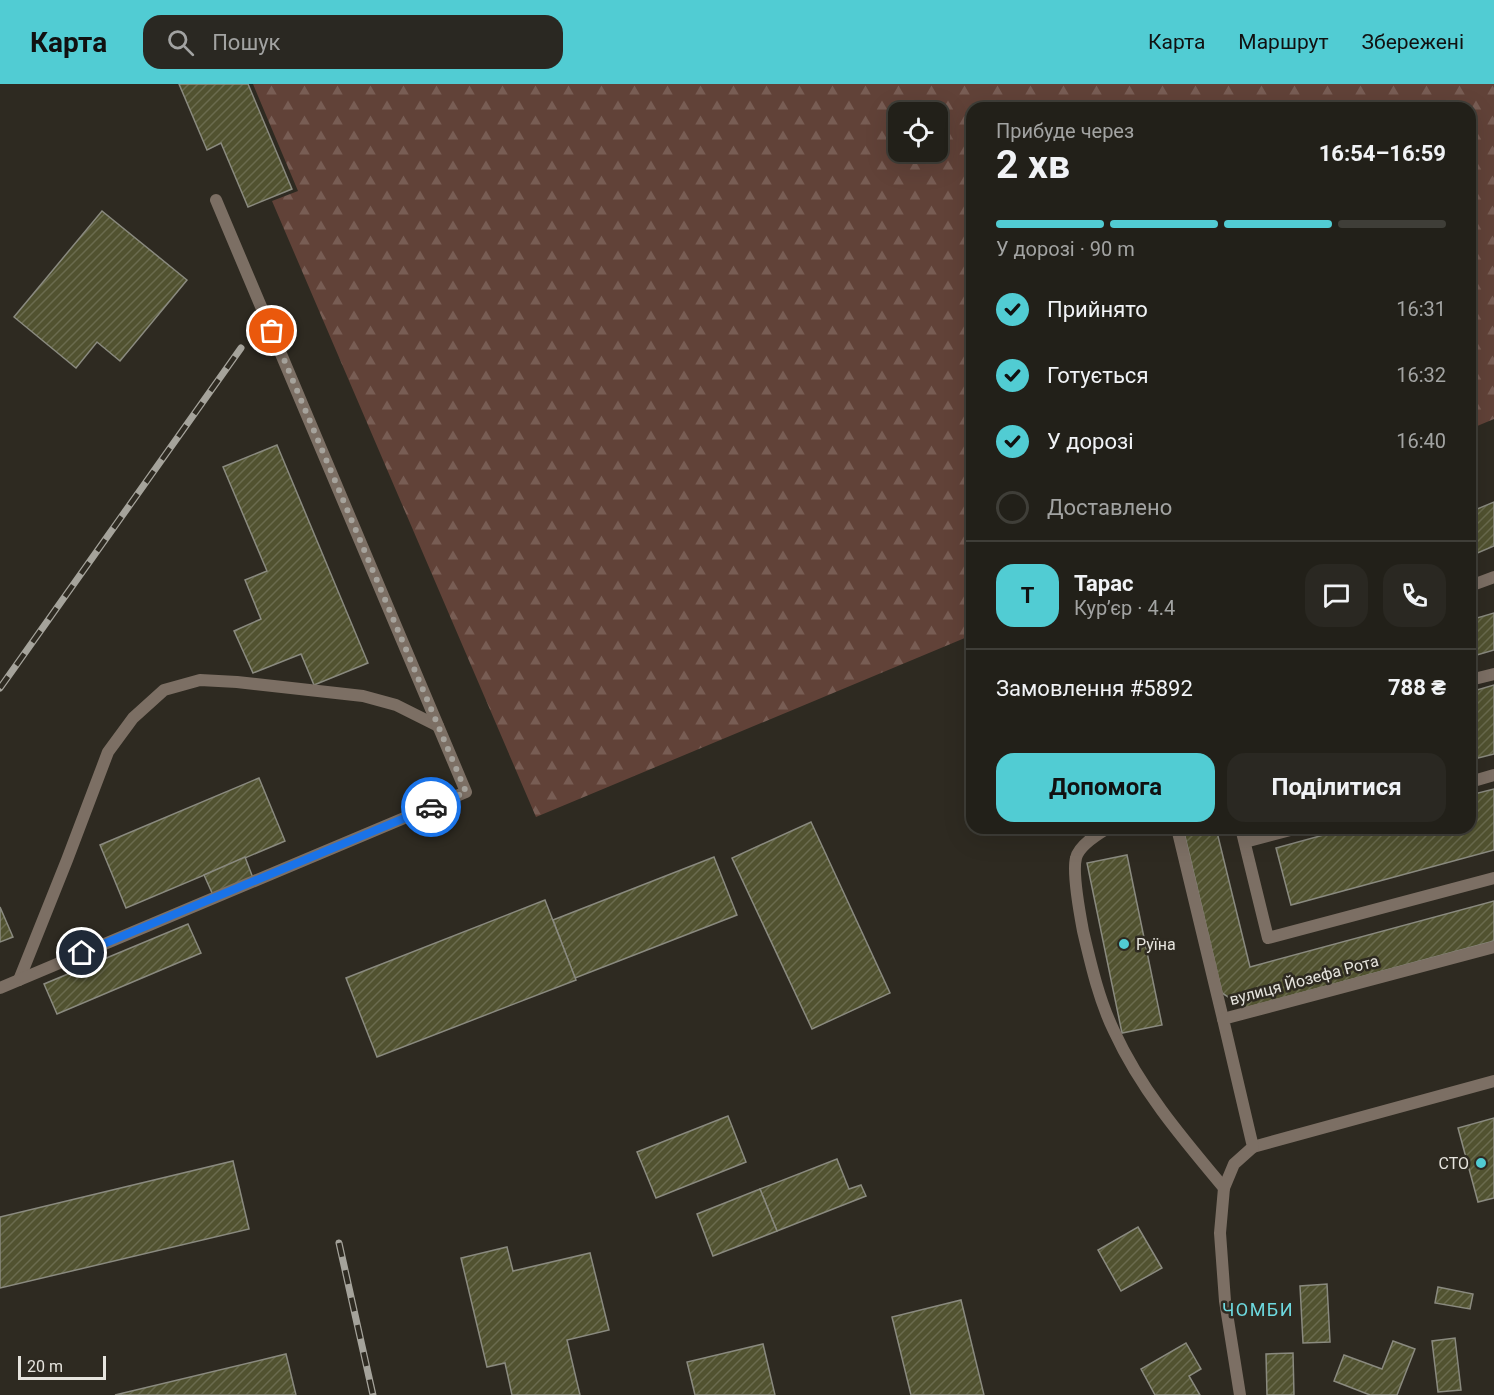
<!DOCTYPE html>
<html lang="uk">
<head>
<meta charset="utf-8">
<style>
  :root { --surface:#222019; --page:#2a2822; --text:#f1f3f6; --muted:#a2a3a2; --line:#3f3e38; --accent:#51ccd3 }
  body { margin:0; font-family:Roboto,sans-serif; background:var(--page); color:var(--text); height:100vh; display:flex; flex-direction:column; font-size:22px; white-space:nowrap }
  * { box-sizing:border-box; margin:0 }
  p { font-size:20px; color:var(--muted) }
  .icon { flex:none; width:33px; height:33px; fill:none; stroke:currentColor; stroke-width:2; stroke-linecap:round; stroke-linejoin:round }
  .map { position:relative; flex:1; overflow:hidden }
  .sheet { position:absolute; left:966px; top:18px; width:510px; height:732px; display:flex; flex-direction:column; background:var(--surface); border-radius:18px; box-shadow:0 6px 24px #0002,0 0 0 2px var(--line) }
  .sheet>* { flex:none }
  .tools { position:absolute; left:888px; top:18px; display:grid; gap:12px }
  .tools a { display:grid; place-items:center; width:60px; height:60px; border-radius:12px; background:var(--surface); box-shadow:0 6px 24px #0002,0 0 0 2px var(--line); font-size:30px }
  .scale { position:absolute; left:18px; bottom:15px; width:88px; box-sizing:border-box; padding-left:6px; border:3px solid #e6e4de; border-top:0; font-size:16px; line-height:21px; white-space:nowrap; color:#e6e4de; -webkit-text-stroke:4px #2e2a21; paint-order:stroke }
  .pin { position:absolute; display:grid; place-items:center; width:51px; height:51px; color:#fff; margin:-26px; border:3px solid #fff; border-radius:50%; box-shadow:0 2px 6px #0007 }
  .courier { position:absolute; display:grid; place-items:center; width:60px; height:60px; margin:-30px; border:4px solid #1a73e8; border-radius:50%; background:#fff; color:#222; box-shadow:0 2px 8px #0007 }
  .overview em { font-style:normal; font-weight:700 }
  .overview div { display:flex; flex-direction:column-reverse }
  .overview { display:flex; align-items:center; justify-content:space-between; height:102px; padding:0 30px }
  h1 { font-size:39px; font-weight:700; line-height:45px }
  .bar { display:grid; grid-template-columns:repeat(4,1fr); gap:9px 6px; align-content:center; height:72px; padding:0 30px }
  .bar i { height:8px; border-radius:4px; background:var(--line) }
  .bar .active { background:var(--accent) }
  .bar p { grid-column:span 4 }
  .line { display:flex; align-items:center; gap:15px; padding:0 30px; border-top:2px solid var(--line) }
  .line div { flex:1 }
  .round { display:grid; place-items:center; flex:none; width:63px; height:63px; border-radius:18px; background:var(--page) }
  ol { padding:0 30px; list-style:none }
  li { display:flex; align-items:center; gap:18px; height:66px }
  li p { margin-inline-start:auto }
  li .icon { padding:6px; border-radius:50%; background:var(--accent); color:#111; stroke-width:4 }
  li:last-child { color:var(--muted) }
  li i { width:33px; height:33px; border:3px solid var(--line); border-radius:50% }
  .primary-button { display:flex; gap:12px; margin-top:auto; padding:12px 30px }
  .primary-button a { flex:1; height:69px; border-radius:18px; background:var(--accent); color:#111; font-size:24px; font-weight:700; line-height:69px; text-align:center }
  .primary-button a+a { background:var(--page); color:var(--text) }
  header { display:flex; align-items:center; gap:36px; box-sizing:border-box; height:84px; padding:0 30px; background:var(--accent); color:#111 }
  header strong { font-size:28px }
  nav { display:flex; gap:33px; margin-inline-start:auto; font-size:21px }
  .search { width:420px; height:54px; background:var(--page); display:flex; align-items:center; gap:15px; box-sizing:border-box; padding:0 21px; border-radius:18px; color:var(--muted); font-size:22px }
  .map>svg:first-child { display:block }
  .forest { fill:url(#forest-firs); fill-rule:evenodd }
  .building { fill:url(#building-hatch); stroke:#8a8a7f; stroke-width:1.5 }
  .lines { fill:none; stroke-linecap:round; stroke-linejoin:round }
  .service { stroke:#7c6f64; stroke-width:12 }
  .minor { stroke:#7c6f64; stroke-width:12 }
  .rail-casing { stroke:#a5a39b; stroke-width:7 }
  .rail { stroke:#2e2a21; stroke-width:4.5; stroke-dasharray:14; stroke-linecap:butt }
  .done { stroke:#a6a39c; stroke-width:6; stroke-dasharray:0 10.8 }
  .route { stroke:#1a73e8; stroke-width:8 }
  .poi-dot { fill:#51ccd3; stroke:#2e2a21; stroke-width:2 }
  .labels { text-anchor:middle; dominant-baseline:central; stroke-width:5; stroke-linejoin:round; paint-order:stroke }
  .poi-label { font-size:16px; fill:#e6e4de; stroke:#2e2a21; text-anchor:start }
  .street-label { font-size:16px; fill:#e6e4de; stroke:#2e2a21 }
  .neighbourhood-label { font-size:18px; letter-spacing:1.5px; fill:#6dd9df; stroke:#2e2a21 }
</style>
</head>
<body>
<header>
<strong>Карта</strong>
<div class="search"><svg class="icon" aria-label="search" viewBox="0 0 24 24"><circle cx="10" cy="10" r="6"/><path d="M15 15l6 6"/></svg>Пошук</div>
<nav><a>Карта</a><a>Маршрут</a><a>Збережені</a></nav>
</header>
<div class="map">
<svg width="1494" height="1311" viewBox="0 0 1494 1311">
  <defs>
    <pattern id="forest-firs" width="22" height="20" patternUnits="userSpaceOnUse" patternTransform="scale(1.5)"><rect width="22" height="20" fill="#614238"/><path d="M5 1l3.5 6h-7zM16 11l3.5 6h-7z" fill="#785d54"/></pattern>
    <pattern id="building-hatch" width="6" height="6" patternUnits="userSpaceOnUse" patternTransform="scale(1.5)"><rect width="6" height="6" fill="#515230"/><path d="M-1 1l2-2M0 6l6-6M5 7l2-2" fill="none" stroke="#6a6b4e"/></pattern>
  </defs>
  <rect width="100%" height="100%" fill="#2e2a21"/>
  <path class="forest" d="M253 0H1494V335L1470 345V24H972V551L536 733 272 117 298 107ZM898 28H938V68H898Z"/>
  <g class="building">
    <path d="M179 0H248L292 105 248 123 221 59 207 66Z"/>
    <path d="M102 127 187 196 120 277 97 258 76 284 14 233Z"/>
    <path d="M277 361 368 579 314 601 301 570 253 589 234 547 261 535 245 496 267 487 223 383Z"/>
    <path d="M1494 418V462L1470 472V428Z"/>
    <path d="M1494 529V566L1470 573V536Z"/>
    <path d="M1494 601V670L1470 676V608Z"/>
    <path d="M259 694 285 757 126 824 100 761Z"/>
    <path d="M1494 705V766L1291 821 1276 764 1349 744H1470V711Z"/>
    <path d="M811 738 890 909 812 945 732 774Z"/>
    <path d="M1183 744H1216L1250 883 1494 817V857L1245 924 1222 909Z"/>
    <path d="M1127 771 1162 941 1122 949 1087 779Z"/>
    <path d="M245 773 253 794 213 811 204 791Z"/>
    <path d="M714 773 737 831 575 894 553 836Z"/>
    <path d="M545 816 576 896 377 973 346 894Z"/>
    <path d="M0 823 13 853 0 858Z"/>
    <path d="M188 840 201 869 57 930 44 900Z"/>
    <path d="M728 1032 746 1078 656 1114 637 1068Z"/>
    <path d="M1494 1034V1114L1478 1118 1458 1044Z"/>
    <path d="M837 1075 849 1105 861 1101 866 1112 777 1147 760 1105Z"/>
    <path d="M233 1077 249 1145 0 1204V1133Z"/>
    <path d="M760 1105 777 1147 713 1172 697 1130Z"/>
    <path d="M1138 1143 1162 1184 1121 1207 1098 1166Z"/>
    <path d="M507 1163 513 1187 590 1169 609 1246 567 1256 580 1311H512L505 1279 487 1283 461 1174Z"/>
    <path d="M1327 1200 1330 1258 1303 1259 1300 1202Z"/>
    <path d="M1438 1203 1473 1210 1470 1225 1435 1219Z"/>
    <path d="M961 1216 984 1311H911L892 1233Z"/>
    <path d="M1455 1254 1461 1306 1438 1308 1432 1257Z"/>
    <path d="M1393 1257 1415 1265 1397 1311H1370L1334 1297 1344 1271 1382 1285Z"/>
    <path d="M1186 1259 1201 1285 1189 1292 1200 1311H1155L1141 1285Z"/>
    <path d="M763 1260 775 1311H695L687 1278Z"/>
    <path d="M1293 1269 1294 1311H1267L1266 1270Z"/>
    <path d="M286 1270 296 1311H115Z"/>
  </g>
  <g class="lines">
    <g class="service">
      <path d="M1470 502 1494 493"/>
      <path d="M1470 596 1494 590"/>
      <path d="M1470 698 1494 691"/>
      <path d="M1108 744C1098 750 1079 761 1076 774 1072 789 1080 831 1083 847 1091 881 1099 916 1114 947 1141 1006 1183 1055 1224 1104"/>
      <path d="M1177 744 1223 935"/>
      <path d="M1241 744 1268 854 1494 794"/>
      <path d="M1245 758 1298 744"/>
      <path d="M19 896 67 776 108 668 133 634 164 606 200 596 237 598 363 612 396 621 438 642"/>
      <path d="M0 904 466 708 216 116"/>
      <path d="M1253 1063 1494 997"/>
    </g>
    <path class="minor" d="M1240 1311 1225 1217 1220 1149 1224 1104 1234 1080 1253 1063 1223 935 1494 863"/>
    <defs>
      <g id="rail">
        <path d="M0 604 241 264"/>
        <path d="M339 1159 373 1311"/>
      </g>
    </defs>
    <use href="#rail" class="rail-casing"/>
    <use href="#rail" class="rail"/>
  </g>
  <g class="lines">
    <path class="done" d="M272 247 466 708 431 723"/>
    <path class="route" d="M82 869 431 723"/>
  </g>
  <g class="poi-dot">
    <circle cx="1124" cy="860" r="6"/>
    <circle cx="1481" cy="1079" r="6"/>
  </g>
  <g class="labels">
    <g class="poi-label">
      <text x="1136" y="860">Руїна</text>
      <text x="1469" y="1079" text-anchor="end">СТО</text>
    </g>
    <g class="street-label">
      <text transform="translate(1304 896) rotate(-15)">вулиця Йозефа Рота</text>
    </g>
    <g class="neighbourhood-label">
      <text x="1258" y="1225">ЧОМБИ</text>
    </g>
  </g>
</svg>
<div class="tools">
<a><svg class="icon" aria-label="locate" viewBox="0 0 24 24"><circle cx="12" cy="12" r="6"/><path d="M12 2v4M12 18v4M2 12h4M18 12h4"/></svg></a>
</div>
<div class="scale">20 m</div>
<div class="pin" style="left:272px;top:247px;background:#ea580c"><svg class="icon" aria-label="bag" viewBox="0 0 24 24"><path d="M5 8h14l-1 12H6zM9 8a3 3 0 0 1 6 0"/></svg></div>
<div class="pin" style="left:82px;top:869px;background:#1f2937"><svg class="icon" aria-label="home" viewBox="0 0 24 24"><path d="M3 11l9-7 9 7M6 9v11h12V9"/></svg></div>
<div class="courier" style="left:431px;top:723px"><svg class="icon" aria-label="car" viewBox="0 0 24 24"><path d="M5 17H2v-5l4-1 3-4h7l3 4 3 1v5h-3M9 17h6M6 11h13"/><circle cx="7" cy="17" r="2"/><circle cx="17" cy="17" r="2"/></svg></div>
<section class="sheet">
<div class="overview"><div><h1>2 хв</h1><p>Прибуде через</p></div><em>16:54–16:59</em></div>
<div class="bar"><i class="active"></i><i class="active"></i><i class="active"></i><i></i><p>У дорозі · 90 m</p></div>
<ol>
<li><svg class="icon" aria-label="check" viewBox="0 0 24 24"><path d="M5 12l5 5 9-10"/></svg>Прийнято<p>16:31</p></li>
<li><svg class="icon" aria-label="check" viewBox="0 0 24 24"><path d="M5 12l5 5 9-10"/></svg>Готується<p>16:32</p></li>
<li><svg class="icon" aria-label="check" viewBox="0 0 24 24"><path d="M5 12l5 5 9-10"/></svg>У дорозі<p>16:40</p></li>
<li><i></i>Доставлено</li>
</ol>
<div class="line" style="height:108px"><b class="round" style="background:var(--accent);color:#111">Т</b><div><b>Тарас</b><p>Кур’єр · 4.4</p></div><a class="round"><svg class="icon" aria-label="chat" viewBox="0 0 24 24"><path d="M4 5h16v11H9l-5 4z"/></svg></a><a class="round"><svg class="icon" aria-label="phone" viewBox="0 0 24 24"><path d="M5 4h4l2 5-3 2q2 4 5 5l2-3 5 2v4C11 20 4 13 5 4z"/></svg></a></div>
<div class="line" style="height:78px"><div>Замовлення #5892</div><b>788 ₴</b></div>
<div class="primary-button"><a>Допомога</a><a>Поділитися</a></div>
</section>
</div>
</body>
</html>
